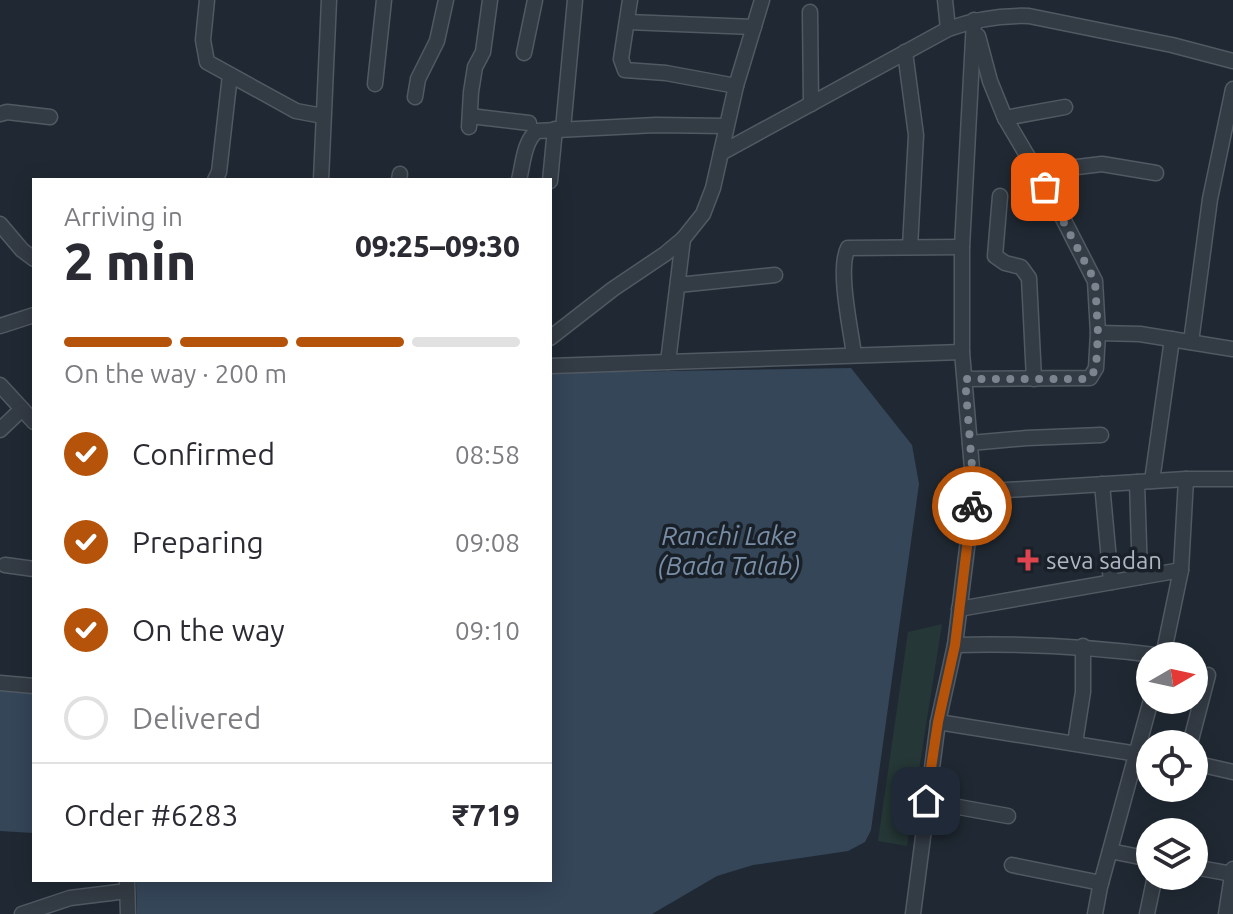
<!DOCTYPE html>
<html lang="en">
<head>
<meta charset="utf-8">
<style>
  :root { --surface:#fff; --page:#f2f2f3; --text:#2b2b33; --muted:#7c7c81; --line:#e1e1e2; --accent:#b45309 }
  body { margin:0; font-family:Ubuntu,sans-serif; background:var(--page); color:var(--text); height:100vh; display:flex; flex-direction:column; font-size:30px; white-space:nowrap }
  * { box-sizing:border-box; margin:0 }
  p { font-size:26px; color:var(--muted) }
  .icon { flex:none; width:44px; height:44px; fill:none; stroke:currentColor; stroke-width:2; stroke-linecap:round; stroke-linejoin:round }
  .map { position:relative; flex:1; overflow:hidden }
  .sheet { position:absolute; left:32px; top:178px; width:520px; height:704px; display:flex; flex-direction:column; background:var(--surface); border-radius:0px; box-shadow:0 4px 20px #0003 }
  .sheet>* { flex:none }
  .needle { width:52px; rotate:81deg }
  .buttons { position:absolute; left:1136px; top:642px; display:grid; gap:16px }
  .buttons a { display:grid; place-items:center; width:72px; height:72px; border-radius:50%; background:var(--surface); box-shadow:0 4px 20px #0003; font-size:40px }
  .pin { position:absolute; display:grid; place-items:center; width:68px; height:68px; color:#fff; margin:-34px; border-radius:16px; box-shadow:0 4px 12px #0006 }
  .courier { position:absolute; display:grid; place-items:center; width:80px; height:80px; margin:-40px; border:6px solid #b45309; border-radius:50%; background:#fff; color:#222; box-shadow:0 2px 10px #0007 }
  .overview em { font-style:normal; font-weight:800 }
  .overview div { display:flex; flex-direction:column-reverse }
  .overview { display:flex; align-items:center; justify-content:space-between; height:136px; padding:0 32px }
  h1 { font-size:52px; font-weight:800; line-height:60px }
  .bar { display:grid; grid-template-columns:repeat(4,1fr); gap:12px 8px; align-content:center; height:96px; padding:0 32px }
  .bar i { height:10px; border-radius:6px; background:var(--line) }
  .bar .current { background:var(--accent) }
  .bar p { grid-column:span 4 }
  .line { display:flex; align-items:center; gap:20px; padding:0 32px; border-top:2px solid var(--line) }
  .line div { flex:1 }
  ol { padding:0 32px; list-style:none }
  li { display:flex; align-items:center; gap:24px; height:88px }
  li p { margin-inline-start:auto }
  li .icon { padding:8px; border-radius:50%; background:var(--accent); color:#fff; stroke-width:4 }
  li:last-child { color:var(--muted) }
  li i { width:44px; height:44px; border:4px solid var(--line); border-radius:50% }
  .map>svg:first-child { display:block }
  .green { fill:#253736 }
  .water { fill:#354659 }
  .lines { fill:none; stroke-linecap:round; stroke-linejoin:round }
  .minor-casing { stroke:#515962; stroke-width:17 }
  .minor { stroke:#333b44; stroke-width:14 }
  .done { stroke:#7c858f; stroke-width:8; stroke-dasharray:0 14.4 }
  .route { stroke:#b45309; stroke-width:10 }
  .health-dot { fill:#e0444e; stroke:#192028; stroke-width:3 }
  .labels { text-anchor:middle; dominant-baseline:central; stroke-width:7; stroke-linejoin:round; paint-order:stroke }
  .poi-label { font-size:24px; fill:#adb6c1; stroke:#192028; text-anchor:start }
  .water-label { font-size:26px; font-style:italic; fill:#788ea7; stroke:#192028 }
</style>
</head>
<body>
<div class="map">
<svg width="1233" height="914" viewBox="0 0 1233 914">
  <rect width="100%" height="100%" fill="#202933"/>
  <path class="green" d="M942 624 907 846 878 841 908 632Z"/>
  <g class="water">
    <path d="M851 368 912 445 919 484 871 830 865 842 848 851 753 865 717 876 652 914H137L136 880H550V373Z"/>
    <path d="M16 688 34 694V833L0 831V690Z"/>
  </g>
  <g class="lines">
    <defs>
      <g id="minor">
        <path d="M207 0 203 40 207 62 296 111 323 116"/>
        <path d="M630 0 621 59 625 70 666 73 736 86"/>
        <path d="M945 0 948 29"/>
        <path d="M810 12 811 104"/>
        <path d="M627 22 754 27"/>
        <path d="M905 52 916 135 910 247"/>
        <path d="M524 53 535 0"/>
        <path d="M375 84 384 0"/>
        <path d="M415 97 418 79 437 41 446 0"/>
        <path d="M0 114 7 112 50 117"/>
        <path d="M470 116 529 123"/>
        <path d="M1005 118 1065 107"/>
        <path d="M469 127 471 92 475 67 483 52 490 0"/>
        <path d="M563 129 575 0"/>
        <path d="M721 153 948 29C975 19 1000 15 1029 16L1172 45 1233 61"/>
        <path d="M1036 172 1102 164 1156 173"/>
        <path d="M215 180 219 172 230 75"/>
        <path d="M321 180 329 0"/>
        <path d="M399 180 400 174"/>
        <path d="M519 180C523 164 524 141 537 131L656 125 726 126"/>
        <path d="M550 181 555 129"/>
        <path d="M1000 196 995 256 1005 263 1021 267 1029 278 1034 379"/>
        <path d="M0 224 22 250 34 259"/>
        <path d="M678 285 775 275"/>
        <path d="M0 326 34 315"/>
        <path d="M1098 333 1140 334 1233 349"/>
        <path d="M550 338 613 289 665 254 683 239 703 214 713 188 736 86 762 0"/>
        <path d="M1191 342 1210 199 1233 89"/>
        <path d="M854 355C851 330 837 269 848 248L962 247"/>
        <path d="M668 362 683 239"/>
        <path d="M550 366 962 352"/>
        <path d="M965 379 1090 378 1096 368 1098 333 1095 281 1054 201 1005 118 990 81 978 36"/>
        <path d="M0 385 34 422"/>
        <path d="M0 430 22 409"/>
        <path d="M970 443 1027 438 1101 435"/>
        <path d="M1152 481 1172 339"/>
        <path d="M1137 482 1140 577"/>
        <path d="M1102 484 1111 582"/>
        <path d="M974 492 1186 479H1233"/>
        <path d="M5 565 34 569"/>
        <path d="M959 609 1181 570"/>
        <path d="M955 645C1026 643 1093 647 1163 656"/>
        <path d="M1163 656 1181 570 1186 479"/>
        <path d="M0 683 34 686"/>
        <path d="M938 722 1150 756"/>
        <path d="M1075 743 1083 692V646"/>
        <path d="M1190 744 1208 675"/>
        <path d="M1194 763 1233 772"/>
        <path d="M926 801 1008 816"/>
        <path d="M1110 851 1150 859"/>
        <path d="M1012 865 1101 883"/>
        <path d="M1194 867 1232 874"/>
        <path d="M127 880 128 914"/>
        <path d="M22 914 70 898 127 891"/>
        <path d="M913 914 938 722 955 645 974 492 962 352V247L974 20"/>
        <path d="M1095 914 1100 887 1151 700"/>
        <path d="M1147 914 1155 876"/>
        <path d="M1226 914 1233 869"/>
      </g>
    </defs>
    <use href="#minor" class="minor-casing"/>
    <use href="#minor" class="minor"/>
  </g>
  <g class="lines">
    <path class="done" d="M972 506 974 492 965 379H1082L1090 378 1096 368 1098 333 1095 281 1045 187"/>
    <path class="route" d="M926 801 938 722 955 645 972 506"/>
  </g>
  <path class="health-dot" d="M1024 548h8v8h8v8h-8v8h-8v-8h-8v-8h8z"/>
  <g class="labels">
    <g class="poi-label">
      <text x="1046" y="560">seva sadan</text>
    </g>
    <g class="water-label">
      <text x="729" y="535">Ranchi Lake<tspan x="729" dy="30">(Bada Talab)</tspan></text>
    </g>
  </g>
</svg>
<div class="buttons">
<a><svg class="needle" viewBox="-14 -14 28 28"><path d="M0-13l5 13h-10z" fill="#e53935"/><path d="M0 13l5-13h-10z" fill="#7c7c81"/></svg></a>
<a><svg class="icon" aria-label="locate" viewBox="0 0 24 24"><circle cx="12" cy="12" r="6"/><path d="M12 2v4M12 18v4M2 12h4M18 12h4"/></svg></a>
<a><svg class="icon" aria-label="layers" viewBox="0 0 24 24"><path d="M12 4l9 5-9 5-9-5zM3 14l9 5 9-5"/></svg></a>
</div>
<div class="pin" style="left:1045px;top:187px;background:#ea580c"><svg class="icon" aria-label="bag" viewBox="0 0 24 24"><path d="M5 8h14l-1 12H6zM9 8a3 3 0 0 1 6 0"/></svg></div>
<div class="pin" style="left:926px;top:801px;background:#1f2937"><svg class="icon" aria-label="home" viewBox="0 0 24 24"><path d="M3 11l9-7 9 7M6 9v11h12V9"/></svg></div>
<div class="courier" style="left:972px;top:506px"><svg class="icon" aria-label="bike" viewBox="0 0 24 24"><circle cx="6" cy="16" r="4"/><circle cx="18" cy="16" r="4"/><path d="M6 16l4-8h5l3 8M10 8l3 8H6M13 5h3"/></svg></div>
<section class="sheet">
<div class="overview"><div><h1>2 min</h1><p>Arriving in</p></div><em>09:25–09:30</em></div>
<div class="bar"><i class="current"></i><i class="current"></i><i class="current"></i><i></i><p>On the way · 200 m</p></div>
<ol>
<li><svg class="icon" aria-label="check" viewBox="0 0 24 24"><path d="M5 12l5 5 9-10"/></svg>Confirmed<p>08:58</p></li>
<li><svg class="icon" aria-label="check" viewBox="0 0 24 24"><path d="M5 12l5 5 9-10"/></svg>Preparing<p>09:08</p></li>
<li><svg class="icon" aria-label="check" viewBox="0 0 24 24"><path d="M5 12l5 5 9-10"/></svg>On the way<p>09:10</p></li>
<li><i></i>Delivered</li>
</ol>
<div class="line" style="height:104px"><div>Order #6283</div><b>₹719</b></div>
</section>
</div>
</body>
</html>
